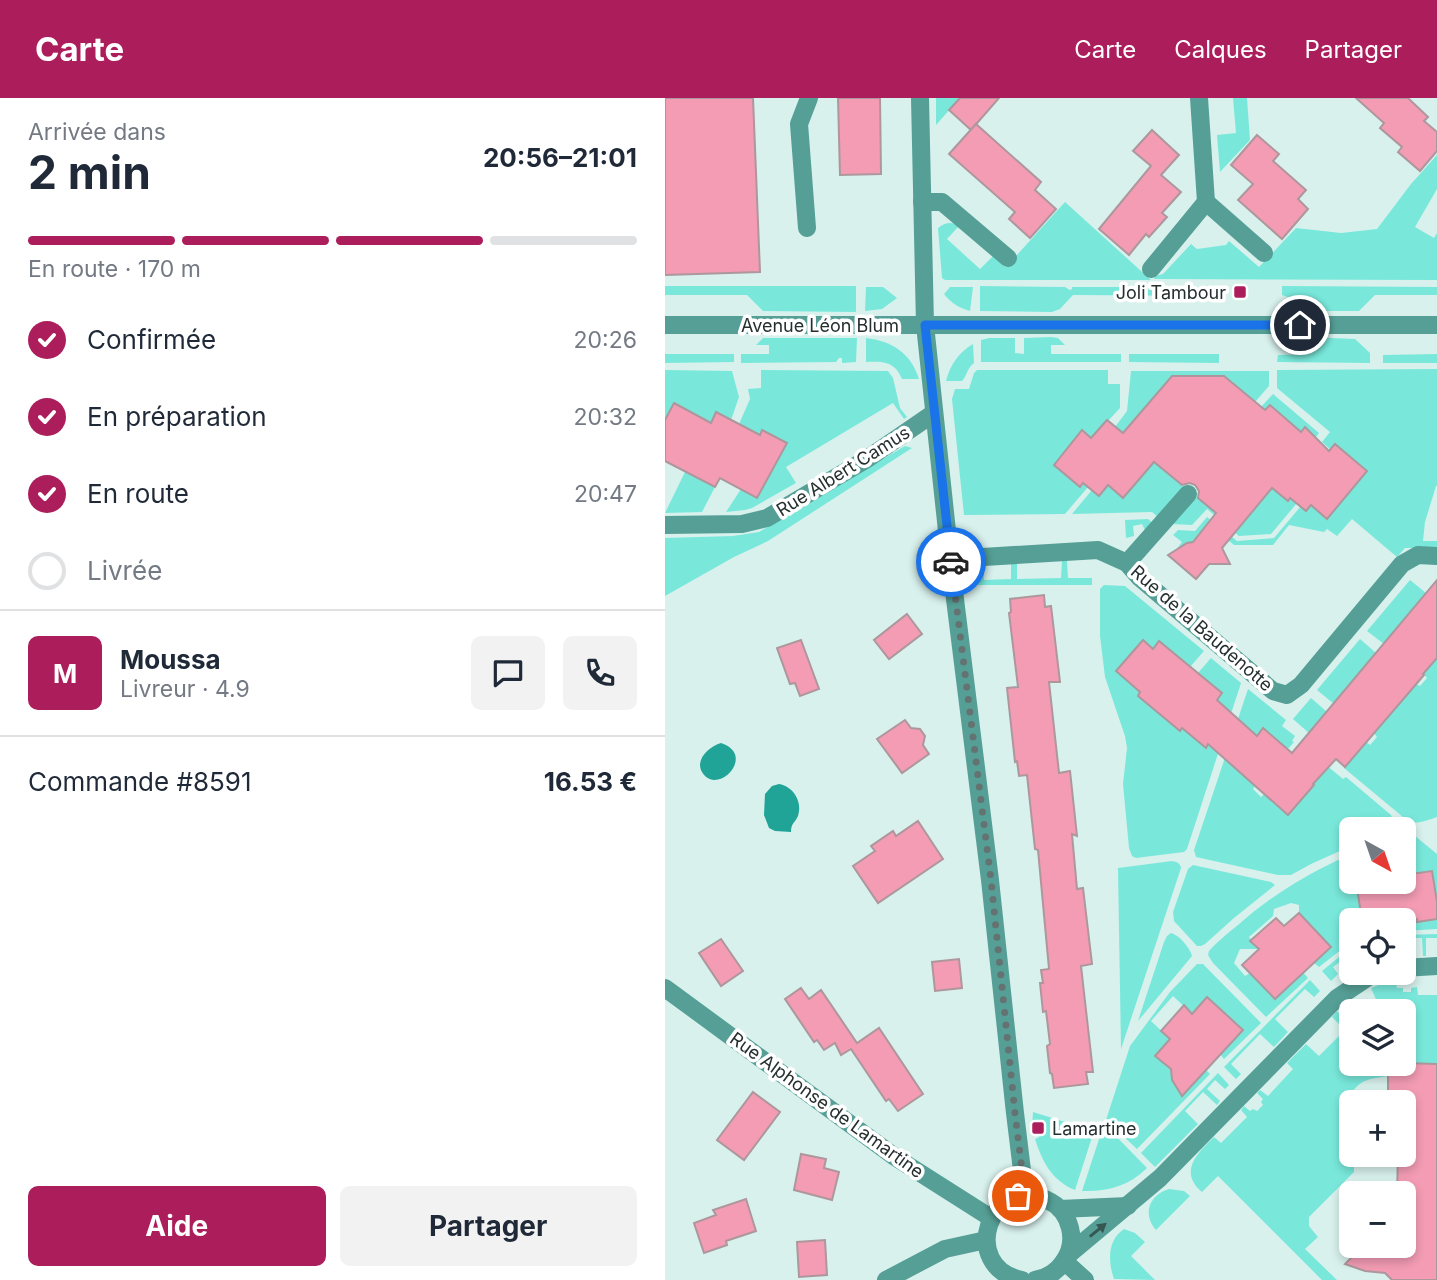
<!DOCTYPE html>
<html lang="fr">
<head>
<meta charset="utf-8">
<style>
  :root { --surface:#fff; --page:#f2f2f3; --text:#1f2937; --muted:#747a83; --line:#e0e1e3; --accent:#ac1e5b }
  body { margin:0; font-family:Inter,sans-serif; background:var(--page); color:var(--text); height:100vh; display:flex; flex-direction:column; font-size:26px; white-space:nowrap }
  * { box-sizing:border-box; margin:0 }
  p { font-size:23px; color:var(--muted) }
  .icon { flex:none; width:38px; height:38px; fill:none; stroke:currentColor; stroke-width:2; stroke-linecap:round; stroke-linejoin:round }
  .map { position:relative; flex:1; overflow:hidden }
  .sheet { display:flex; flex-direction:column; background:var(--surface); width:665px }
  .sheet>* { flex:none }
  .needle { width:46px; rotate:140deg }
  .buttons { position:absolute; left:674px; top:719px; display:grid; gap:14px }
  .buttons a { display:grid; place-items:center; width:77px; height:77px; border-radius:10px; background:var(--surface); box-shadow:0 4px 10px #0003; font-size:35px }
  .pin { position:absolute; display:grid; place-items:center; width:60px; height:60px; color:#fff; margin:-30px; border:4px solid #fff; border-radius:50%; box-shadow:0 2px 7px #0007 }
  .courier { position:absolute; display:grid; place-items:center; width:70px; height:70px; margin:-35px; border:5px solid #1a73e8; border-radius:50%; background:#fff; color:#222; box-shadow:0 2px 9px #0007 }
  .summary em { font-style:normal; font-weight:700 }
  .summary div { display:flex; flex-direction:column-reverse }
  .summary { display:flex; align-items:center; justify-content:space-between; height:119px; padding:0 28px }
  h1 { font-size:46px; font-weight:700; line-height:52px }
  .bar { display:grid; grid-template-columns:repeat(4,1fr); gap:10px 7px; align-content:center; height:84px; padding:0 28px }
  .bar i { height:9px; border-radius:5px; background:var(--line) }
  .bar .selected { background:var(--accent) }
  .bar p { grid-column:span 4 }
  .line { display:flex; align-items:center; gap:18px; padding:0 28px; border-top:2px solid var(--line) }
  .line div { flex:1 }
  .round { display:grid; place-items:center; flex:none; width:74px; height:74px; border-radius:10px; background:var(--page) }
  ol { padding:0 28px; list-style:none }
  li { display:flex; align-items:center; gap:21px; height:77px }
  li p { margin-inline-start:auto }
  li .icon { padding:7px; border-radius:50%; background:var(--accent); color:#fff; stroke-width:4 }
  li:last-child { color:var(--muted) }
  li i { width:38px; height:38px; border:4px solid var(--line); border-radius:50% }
  .action { display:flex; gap:14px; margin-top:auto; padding:14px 28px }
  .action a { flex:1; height:80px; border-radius:10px; background:var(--accent); color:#fff; font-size:28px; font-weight:700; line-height:80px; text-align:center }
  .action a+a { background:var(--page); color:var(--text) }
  header { display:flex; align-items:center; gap:42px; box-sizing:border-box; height:98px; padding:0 35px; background:var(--accent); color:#fff }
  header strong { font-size:33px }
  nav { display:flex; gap:38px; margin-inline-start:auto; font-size:24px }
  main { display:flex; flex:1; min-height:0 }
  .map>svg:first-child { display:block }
  .green { fill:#79e8db }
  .water { fill:#21a498 }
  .building { fill:#f39cb4; stroke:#ad979c; stroke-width:2 }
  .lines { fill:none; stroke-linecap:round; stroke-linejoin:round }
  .minor { stroke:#559f96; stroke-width:18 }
  .oneway { fill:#365652 }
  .done { stroke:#647371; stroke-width:7; stroke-dasharray:0 12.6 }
  .route { stroke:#1a73e8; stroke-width:9 }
  .poi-dot { fill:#ac1e5b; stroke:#fff; stroke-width:2.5 }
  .labels { text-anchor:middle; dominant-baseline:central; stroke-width:7; stroke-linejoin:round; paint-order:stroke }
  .poi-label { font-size:18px; fill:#252f2e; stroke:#fff; text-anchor:end }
  .street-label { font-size:18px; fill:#252f2e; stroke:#fff }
</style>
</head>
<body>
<header>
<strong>Carte</strong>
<nav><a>Carte</a><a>Calques</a><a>Partager</a></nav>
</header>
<main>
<section class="sheet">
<div class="summary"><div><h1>2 min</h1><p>Arrivée dans</p></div><em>20:56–21:01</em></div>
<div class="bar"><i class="selected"></i><i class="selected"></i><i class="selected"></i><i></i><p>En route · 170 m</p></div>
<ol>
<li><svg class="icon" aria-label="check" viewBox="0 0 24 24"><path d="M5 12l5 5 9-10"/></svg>Confirmée<p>20:26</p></li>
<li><svg class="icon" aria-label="check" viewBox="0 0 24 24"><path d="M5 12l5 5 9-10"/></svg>En préparation<p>20:32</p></li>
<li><svg class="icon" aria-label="check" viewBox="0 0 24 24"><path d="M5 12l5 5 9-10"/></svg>En route<p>20:47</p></li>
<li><i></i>Livrée</li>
</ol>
<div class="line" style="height:126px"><b class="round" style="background:var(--accent);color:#fff">M</b><div><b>Moussa</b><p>Livreur · 4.9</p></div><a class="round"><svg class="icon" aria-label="chat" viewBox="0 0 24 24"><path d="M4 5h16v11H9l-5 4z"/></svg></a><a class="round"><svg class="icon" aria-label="phone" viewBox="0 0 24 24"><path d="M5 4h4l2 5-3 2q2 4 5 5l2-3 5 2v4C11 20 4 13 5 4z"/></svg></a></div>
<div class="line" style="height:91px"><div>Commande #8591</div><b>16.53 €</b></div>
<div class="action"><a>Aide</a><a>Partager</a></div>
</section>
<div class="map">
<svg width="772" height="1182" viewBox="0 0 772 1182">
  <rect width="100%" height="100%" fill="#d8f1ed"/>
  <g class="green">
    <path d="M271 0H295L271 27Z"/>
    <path d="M568 0H582L585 42 555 74 552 37 571 35Z"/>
    <path d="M772 57V91L750 129 769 140 772 135V182L489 181 490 178 498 176 526 146 532 151 561 147 564 143 594 169 631 130 676 135 712 131 746 86Z"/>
    <path d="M400 104 486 182H280L277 180 273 130C280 125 286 123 294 128L282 141 315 171 328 158 341 169Z"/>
    <path d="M0 188H191V214L98 213 82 197H0Z"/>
    <path d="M315 188 400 189 405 192 407 191V189H501L506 192H508L509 189H551V198L408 197 395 211 387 214 315 213Z"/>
    <path d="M617 188 772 189V197H710L694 213H660L617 197Z"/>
    <path d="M201 189H218L232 200 217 211 200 213Z"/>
    <path d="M285 189H308L305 213C294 210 286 205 279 196Z"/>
    <path d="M386 239 393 240 400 247H386V256H456V264H316V242L324 240H350V255L359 256V240Z"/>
    <path d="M643 239 690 241 705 255V265L612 264 613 257 644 256 643 247H631L638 240Z"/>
    <path d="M98 240H192L191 264 177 265V260H174L171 264 76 265V256H104V247H91Z"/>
    <path d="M201 240C227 243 246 255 254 281H237C230 263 217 263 201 264Z"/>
    <path d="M308 246 309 265C302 270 302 278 297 283H281C285 267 294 254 308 246Z"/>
    <path d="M0 256H69V264L0 265Z"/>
    <path d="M464 256H554V265L464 264Z"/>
    <path d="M772 256V265H718V257Z"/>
    <path d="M772 271V388H771L760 424 758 443H772V450H740L732 459 687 421 672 438 662 431 659 434 624 427 608 447H569L543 426 528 444 522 445 511 452 517 444 508 437 513 432 530 433 542 419 572 443 609 440 636 408 641 412 646 407 662 420 702 373 670 346 665 351 657 344 665 334 612 290V272Z"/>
    <path d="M0 272 67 273 74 299 66 322 52 314 46 325 9 305 0 322Z"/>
    <path d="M96 272 223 273 228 280 235 310 242 319 239 321 228 305 121 369 131 385 87 410 80 412 61 414 76 391 93 399 121 345 97 332 95 337 74 326 85 301 83 291 96 290Z"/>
    <path d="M312 272H443V286H455V310L443 323H441L426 340 417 333 389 367 414 388 418 385 423 389 400 416 299 417 287 301 290 291H304L309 275Z"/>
    <path d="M466 273H604V288L590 304 559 278H507L457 335 450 329 462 313Z"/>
    <path d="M608 296 654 335 651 339 640 330 636 334 605 307 600 312 596 309Z"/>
    <path d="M240 348 247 350 103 443 69 459 0 498V440L68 438 94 434Z"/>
    <path d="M489 364 520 390 494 420 487 414 407 416 427 392 434 398 443 387 459 400Z"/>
    <path d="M20 374 50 389 37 414 0 415Z"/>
    <path d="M607 390 622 403 625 400 632 405 606 436 574 438 542 411 527 427 507 426 530 398 571 432Z"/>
    <path d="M483 421 489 426 481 434 477 426 468 428 469 438 461 440 460 422Z"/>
    <path d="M397 463H402L403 480H427V487H307L305 469 310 466 318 464 319 482 346 481V464H352V481L396 480Z"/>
    <path d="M745 482 761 495 719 546 702 533Z"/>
    <path d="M439 487 460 488 539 553 525 569 494 543 488 551 477 542 464 560 452 572 476 592 473 598 514 633 519 628 542 649 548 634 551 604 557 595 533 575 546 560 576 585 522 751 519 754 471 760 467 758 464 750 458 686 462 650 460 638 440 579 435 538V491Z"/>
    <path d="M695 541 711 555 669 606 652 592Z"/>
    <path d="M772 560V719C763 722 754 726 744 724L679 670 700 643 705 647 712 639 708 634 750 585 755 588 762 580 758 575Z"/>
    <path d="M583 591 621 622 617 628 630 638 627 643 629 644 623 651 598 631 566 667 591 687 588 691 596 699 600 695 607 701 606 702 624 717 633 705 649 688 638 648 678 681 681 679 726 717C729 723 727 726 723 731L686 732V748L646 766 626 777H613L531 759 529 752Z"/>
    <path d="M646 600 662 614 644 635 628 621Z"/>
    <path d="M742 737 750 738 772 756V804L767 773 746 776 744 766H739V738Z"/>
    <path d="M686 756V784H697L691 785 697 822H686V846L677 851 654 869 649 865 666 849 634 815V807L626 805 609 811 608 818 584 839 594 851H575L569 865 580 878 585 875 609 901 634 879 633 877 637 873 643 880 601 919 548 865 543 857 544 853C553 843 563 835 573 827 608 796 644 775 686 756Z"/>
    <path d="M507 763C512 764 515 765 516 770L456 951 453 770Z"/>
    <path d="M528 767 606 784 610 787 569 820 540 846 536 848H532L509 823 508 814 523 771Z"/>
    <path d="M752 821 753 823 772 821V831L739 833V824Z"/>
    <path d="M506 835C514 837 525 850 527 858L473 923 499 844 502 838Z"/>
    <path d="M772 836V840H761V858H758L757 840H746V854H739V837Z"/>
    <path d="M686 853V856L668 869 673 876 666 883 657 873 674 859Z"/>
    <path d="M532 866H538L596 925 559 961 554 955 542 900 527 916 508 898 486 923 505 941 491 958 506 971 507 982 518 997 541 972 545 976 472 1051 441 1022 465 948 505 894Z"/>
    <path d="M730 881 732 890H738V894H746V890L752 889 753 897H772V966L743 965V952H739L738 914H700L713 906 706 890Z"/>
    <path d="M645 882 655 893 649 899 640 891 610 921 623 934 609 949 595 936 566 966 576 976 571 981 559 969Z"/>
    <path d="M672 913 679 920 682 919 684 920 686 918V966H723V978C706 981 698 980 687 994L686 1057H689V1074L644 1119V1128L653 1139 640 1151 672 1182H657L553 1078 537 1094C534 1091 531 1089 529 1085 518 1067 538 1050 549 1039L556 1045 582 1019 576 1012 579 1008 585 1013 588 1011 592 1013 598 1007 596 1004 598 1001 592 995 595 992 603 998 628 971 622 965 641 946 654 958 680 932 667 919Z"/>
    <path d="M553 975 564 987 560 991 550 982 542 991 555 1003 552 1007 538 994 520 1013 533 1026 490 1069 476 1055Z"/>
    <path d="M368 1014 429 1033 410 1092C387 1083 377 1063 370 1041L374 1039 373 1029H367Z"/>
    <path d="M439 1026 482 1070C464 1088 442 1094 417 1093Z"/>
    <path d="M504 1091 519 1093 525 1098 491 1132C477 1116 484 1097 504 1091Z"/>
    <path d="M459 1131 470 1135 480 1144 466 1158 490 1182 449 1181C443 1164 442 1142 459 1131Z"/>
  </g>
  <g class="water">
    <path d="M56 645C90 656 57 694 40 678 27 665 42 649 56 645Z"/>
    <path d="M114 686C128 688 138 704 133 718 130 725 126 725 126 734L110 733 104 730 99 717 100 696 107 688Z"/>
  </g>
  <g class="building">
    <path d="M0 0H88L95 174 0 177Z"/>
    <path d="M173 0H215L216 76 175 77Z"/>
    <path d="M295 0H334L306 32 284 12Z"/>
    <path d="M691 0H743L763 19 759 23 772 34V53L755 73 733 54 737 49 715 30 719 25Z"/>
    <path d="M311 26 376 84 370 92 391 111 365 140 344 121 350 114 284 56Z"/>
    <path d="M487 32 514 57 496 77 516 94 497 115 502 119 484 139 481 136 464 157 434 131 486 68 468 53Z"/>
    <path d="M592 37 614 56 608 63 641 92 633 101 643 111 617 141 573 102 588 86 566 67Z"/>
    <path d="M507 278H559L600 312 605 307 636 334 640 329 664 353 670 346 702 373 662 421 646 407 641 413 625 400 623 403 607 390 557 450 565 466H544L531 481 503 457 522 445 528 444 551 415 533 400 534 393 530 387 525 385 517 387 489 364 458 400 443 387 434 398 418 385 415 389 389 367 417 332 426 340 442 322 458 335Z"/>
    <path d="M9 305 46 325 51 314 95 337 97 332 122 345 92 400 55 380 50 389 0 363V322Z"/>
    <path d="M772 482V560L758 576 759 577 680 669 671 661 648 686 649 687 623 717 543 646 541 650 517 630 515 633 473 598 475 594 451 573 478 542 488 551 494 543 557 595 552 602 592 638 598 630 627 655Z"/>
    <path d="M379 497 380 509 386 508 395 584H384L394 675 405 673 412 738 407 736 412 791 418 790 427 866 416 868 428 974H421L423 986 389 990 387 976 385 975 382 948 385 946 381 913 378 914 375 885H378L376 872 384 871 373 752 370 751 362 677 354 678 352 663 350 664 342 590 353 589 344 515 346 514 345 501Z"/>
    <path d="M242 516 257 536 224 561 209 542Z"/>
    <path d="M136 542 154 591 135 598 130 585 125 586 112 550Z"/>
    <path d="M240 622 246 630 255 631 260 638 258 647 264 656 237 675 212 641Z"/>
    <path d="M253 723 278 761 213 805 188 768 210 753 206 748 228 733 231 738Z"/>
    <path d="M767 773 772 804V821L752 824V821L697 822 691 784H738V777Z"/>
    <path d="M634 815 666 849 610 901 577 867 594 851 585 843 611 820 619 828Z"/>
    <path d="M56 841 78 873 56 888 34 855Z"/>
    <path d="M294 861 297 890 270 893 267 864Z"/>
    <path d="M136 890 144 901 156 892 192 945 214 930 258 996 233 1013 224 1001 221 1003 186 951 176 957 170 945 159 952 152 942 149 944 120 901Z"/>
    <path d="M542 899 578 932 517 998 507 982 506 971 490 958 505 941 496 933 519 907 527 916Z"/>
    <path d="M738 965 772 966V1182H727L720 1175 700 1173 680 1166 687 1159 683 1148H738V1096H732L733 1057H738V1004H723V966Z"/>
    <path d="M88 994 115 1014 79 1062 52 1042Z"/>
    <path d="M136 1056 161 1061 159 1070 174 1074 167 1102 129 1092Z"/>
    <path d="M81 1101 91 1133 61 1143 62 1147 39 1155 29 1125 51 1117 48 1112Z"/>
    <path d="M160 1142 162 1177 134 1179 132 1144Z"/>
  </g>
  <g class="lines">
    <g class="minor">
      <path d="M255 0 260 227 285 461 325 782 350 1015 360 1097"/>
      <path d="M534 0 541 104 599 155"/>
      <path d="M257 104H277L343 160"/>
      <path d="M142 130 134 26 144 0"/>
      <path d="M486 171 541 104"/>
      <path d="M0 227H772"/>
      <path d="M0 427 77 426 102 420 202 361 269 315"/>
      <path d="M285 461 433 452 462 465 475 480 608 593 622 597 636 587 737 466 753 457 772 458"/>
      <path d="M462 465 523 396"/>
      <path d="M738 870 772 868"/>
      <path d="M0 890 230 1059 326 1120"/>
      <path d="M395 1111 463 1108"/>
      <path d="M403 1157 495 1080 672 900 705 878 716 875"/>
      <path d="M399 1163 420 1182"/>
      <path d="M221 1182 280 1151 321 1142"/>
      <path d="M357 1182C293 1169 325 1075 382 1102 394 1107 402 1118 405 1130 411 1154 394 1178 370 1182"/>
    </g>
  </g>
  <defs><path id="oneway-solid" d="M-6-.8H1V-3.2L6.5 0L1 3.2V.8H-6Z" transform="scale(1.75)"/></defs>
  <use class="oneway" href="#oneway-solid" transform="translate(433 1132) rotate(-39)"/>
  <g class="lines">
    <path class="done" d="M286 464 326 782 350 1015 360 1097 353 1098"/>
    <path class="route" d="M286 464 260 227H635"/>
  </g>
  <g class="poi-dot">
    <rect x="568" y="187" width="14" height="14" rx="3.5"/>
    <rect x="366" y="1023" width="14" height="14" rx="3.5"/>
  </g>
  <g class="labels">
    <g class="poi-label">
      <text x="561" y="194">Joli Tambour</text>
      <text x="387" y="1030" text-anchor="start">Lamartine</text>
    </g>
    <g class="street-label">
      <text x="155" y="227">Avenue Léon Blum</text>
      <text transform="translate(178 373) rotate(-32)">Rue Albert Camus</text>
      <text transform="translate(537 530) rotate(41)">Rue de la Baudenotte</text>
      <text transform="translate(162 1007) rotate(36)">Rue Alphonse de Lamartine</text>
    </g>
  </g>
</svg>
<div class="buttons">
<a><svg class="needle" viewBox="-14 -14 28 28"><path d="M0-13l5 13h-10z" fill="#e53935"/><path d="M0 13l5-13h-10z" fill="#747a83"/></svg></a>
<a><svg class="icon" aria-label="locate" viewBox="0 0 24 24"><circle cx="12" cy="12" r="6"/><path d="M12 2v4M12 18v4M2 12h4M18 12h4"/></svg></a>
<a><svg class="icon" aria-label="layers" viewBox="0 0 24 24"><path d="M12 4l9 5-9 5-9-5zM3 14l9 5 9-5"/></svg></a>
<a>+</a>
<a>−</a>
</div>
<div class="pin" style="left:353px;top:1098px;background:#ea580c"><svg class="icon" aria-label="bag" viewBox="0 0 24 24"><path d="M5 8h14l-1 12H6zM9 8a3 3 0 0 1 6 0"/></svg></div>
<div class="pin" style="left:635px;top:227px;background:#1f2937"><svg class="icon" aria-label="home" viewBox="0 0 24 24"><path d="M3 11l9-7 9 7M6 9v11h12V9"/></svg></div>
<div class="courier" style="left:286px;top:464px"><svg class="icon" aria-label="car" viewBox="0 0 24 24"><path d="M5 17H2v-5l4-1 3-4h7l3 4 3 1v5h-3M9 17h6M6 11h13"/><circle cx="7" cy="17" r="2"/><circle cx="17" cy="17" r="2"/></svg></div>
</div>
</main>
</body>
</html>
